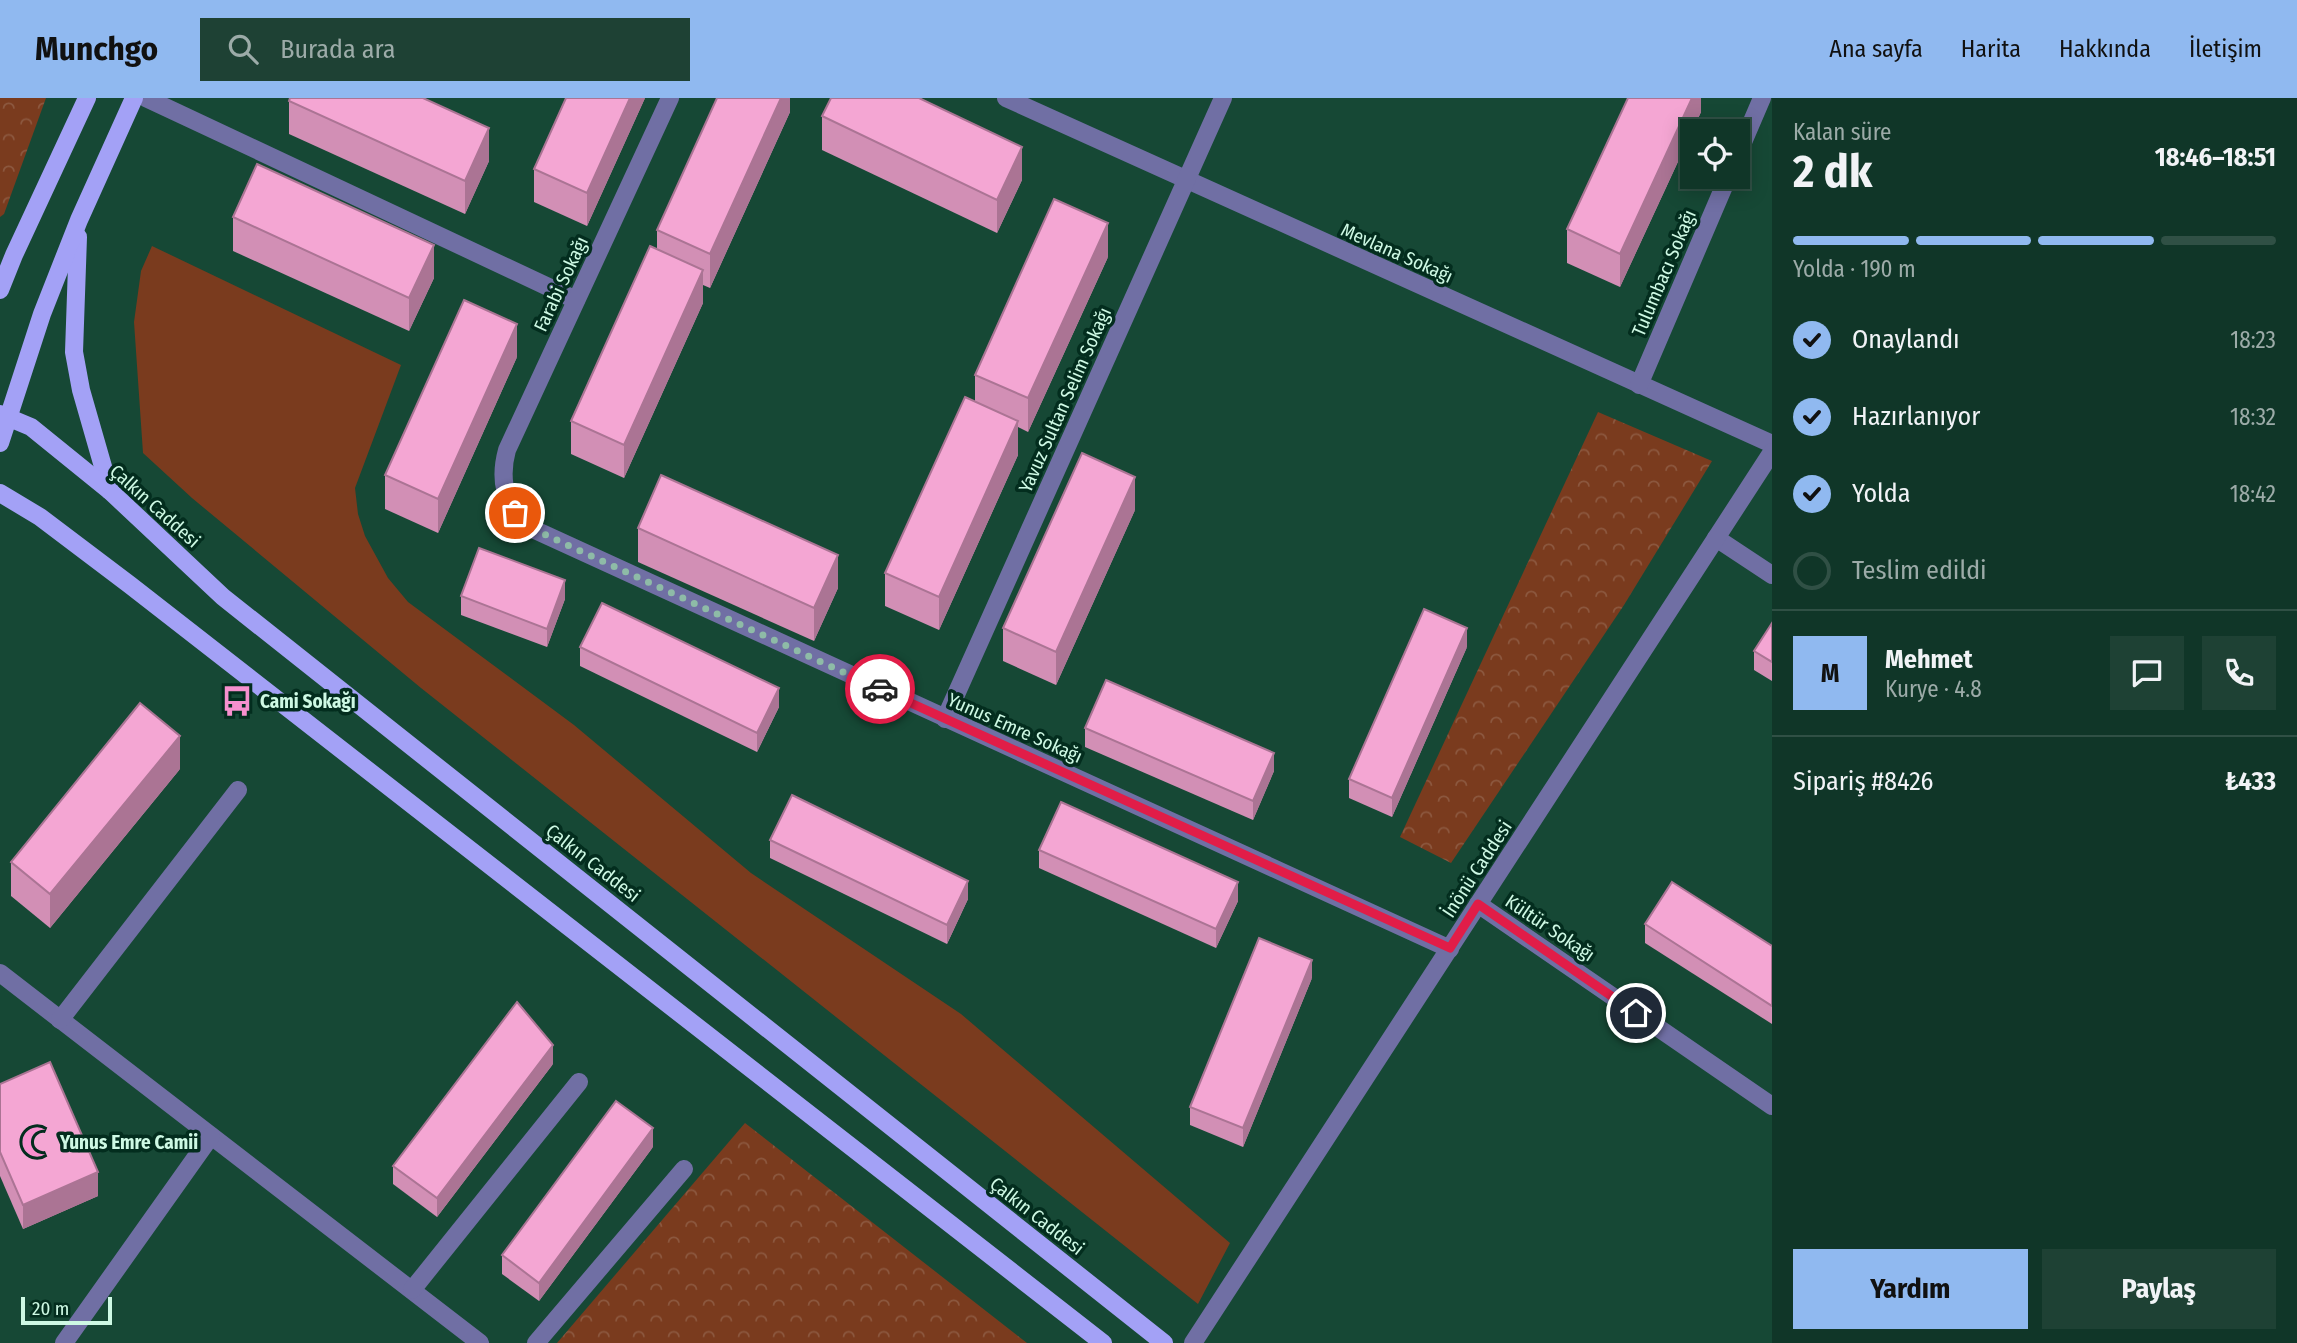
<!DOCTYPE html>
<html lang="tr">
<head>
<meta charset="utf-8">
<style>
  :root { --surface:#103628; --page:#1e4134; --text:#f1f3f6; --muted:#9caba8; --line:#305045; --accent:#90b9f0 }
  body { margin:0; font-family:"Fira Sans Condensed",sans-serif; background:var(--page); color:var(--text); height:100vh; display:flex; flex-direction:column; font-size:26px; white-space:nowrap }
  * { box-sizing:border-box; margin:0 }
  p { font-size:23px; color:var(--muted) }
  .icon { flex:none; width:38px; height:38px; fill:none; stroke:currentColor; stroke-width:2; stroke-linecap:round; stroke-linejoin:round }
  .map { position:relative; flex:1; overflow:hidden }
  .sheet { display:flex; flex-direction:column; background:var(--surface); width:525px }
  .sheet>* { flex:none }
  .buttons { position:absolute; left:1680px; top:21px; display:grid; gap:14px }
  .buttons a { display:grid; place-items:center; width:70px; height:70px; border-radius:0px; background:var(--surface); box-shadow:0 4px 18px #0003,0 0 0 2px var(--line); font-size:35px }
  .scale { position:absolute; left:21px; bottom:18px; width:91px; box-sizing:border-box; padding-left:7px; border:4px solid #cef9e4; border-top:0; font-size:19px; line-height:24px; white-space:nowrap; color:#cef9e4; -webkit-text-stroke:5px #032d1e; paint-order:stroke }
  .pin { position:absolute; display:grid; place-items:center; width:60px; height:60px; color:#fff; margin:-30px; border:4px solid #fff; border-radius:50%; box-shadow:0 2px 7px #0007 }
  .courier { position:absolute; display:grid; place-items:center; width:70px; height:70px; margin:-35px; border:5px solid #e11d48; border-radius:50%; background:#fff; color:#222; box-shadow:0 2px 9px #0007 }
  .overview em { font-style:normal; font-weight:700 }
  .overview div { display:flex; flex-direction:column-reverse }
  .overview { display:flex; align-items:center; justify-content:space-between; height:119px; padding:0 21px }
  h1 { font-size:46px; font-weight:700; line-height:52px }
  .bar { display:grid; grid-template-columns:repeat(4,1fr); gap:10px 7px; align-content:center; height:84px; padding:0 21px }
  .bar i { height:9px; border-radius:5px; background:var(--line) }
  .bar .active { background:var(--accent) }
  .bar p { grid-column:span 4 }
  .line { display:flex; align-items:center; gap:18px; padding:0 21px; border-top:2px solid var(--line) }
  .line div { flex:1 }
  .round { display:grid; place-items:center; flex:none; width:74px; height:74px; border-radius:0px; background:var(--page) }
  ol { padding:0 21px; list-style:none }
  li { display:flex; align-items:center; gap:21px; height:77px }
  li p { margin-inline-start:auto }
  li .icon { padding:7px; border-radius:50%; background:var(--accent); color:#111; stroke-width:4 }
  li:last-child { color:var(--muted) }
  li i { width:38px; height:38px; border:4px solid var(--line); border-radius:50% }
  .button { display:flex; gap:14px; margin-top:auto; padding:14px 21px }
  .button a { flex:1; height:80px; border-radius:0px; background:var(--accent); color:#111; font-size:28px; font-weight:700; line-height:80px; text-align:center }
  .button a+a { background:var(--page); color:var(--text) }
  header { display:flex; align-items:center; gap:42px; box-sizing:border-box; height:98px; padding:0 35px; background:var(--accent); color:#111 }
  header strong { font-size:33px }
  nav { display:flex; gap:38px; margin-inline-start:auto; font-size:24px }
  .search { width:490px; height:63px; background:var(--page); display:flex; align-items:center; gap:18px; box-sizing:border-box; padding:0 24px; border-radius:0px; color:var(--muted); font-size:26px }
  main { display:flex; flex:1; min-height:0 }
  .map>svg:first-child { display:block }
  .grass { fill:#7a3b1e }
  .park { fill:url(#park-crowns) }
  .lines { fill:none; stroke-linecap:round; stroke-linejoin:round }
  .minor { stroke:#706fa4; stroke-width:18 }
  .major { stroke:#a3a1f6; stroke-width:18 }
  .wall { fill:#d28fb5 }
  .shaded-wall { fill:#ab7494 }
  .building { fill:#f4a6d3; stroke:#ab7494; stroke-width:2 }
  .done { stroke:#8ebba7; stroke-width:7; stroke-dasharray:0 12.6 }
  .route { stroke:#e11d48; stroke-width:9 }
  .labels { text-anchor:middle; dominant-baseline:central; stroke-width:7; stroke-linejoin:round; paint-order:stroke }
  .street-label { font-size:19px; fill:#cef9e4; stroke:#032d1e }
  .poi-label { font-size:19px; font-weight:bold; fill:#cef9e4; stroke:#032d1e; text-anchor:start }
</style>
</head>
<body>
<header>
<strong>Munchgo</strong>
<div class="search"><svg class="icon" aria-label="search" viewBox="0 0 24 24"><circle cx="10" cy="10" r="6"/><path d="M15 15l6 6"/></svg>Burada ara</div>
<nav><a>Ana sayfa</a><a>Harita</a><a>Hakkında</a><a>İletişim</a></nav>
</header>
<main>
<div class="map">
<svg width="1772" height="1245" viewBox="0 0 1772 1245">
  <defs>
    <pattern id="park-crowns" width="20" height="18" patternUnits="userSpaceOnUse" patternTransform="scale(1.75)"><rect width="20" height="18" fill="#7a3b1e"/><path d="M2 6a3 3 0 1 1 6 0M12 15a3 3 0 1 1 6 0" fill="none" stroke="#8c583f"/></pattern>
  </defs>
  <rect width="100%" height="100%" fill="#164835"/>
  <path class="grass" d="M152 148 401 267 355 390 358 416 365 438 388 480 408 504 574 627 751 775 961 916 1230 1145 1198 1206 421 590 192 400 143 355 134 224 141 173Z"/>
  <g class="park">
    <path d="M0 0H46L4 116 0 119Z"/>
    <path d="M1598 314 1712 363 1624 507 1451 765 1400 739Z"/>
    <path d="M745 1025 1027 1245H557Z"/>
  </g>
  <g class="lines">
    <g class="minor">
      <path d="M146 0 576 202"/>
      <path d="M670 0 507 352C498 385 506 412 535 432L1450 851"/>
      <path d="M1006 0 1772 346"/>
      <path d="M1738 56 1762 0"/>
      <path d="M1639 287 1728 79"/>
      <path d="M1716 440 1772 477"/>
      <path d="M945 621 1223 0"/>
      <path d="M1478 806 1772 1008"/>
      <path d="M0 875 480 1245"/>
      <path d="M60 922 238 692"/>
      <path d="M412 1192 579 984"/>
      <path d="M64 1245 211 1038"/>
      <path d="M536 1245 684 1071"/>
      <path d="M1193 1245 1772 354"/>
    </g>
    <g class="major">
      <path d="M78 139 74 254 81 292 110 393"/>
      <path d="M0 192 14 157 87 0"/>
      <path d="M0 316 31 329 110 393 223 499 1164 1245"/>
      <path d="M0 345 42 216 79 122 134 0"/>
      <path d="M0 395 40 419 130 487 1103 1245"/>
    </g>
  </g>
  <g class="wall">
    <path d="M645 0 587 128 534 104V71Z"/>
    <path d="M790 0V14L710 190 703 187V205L624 380 571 356V323L657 151V132Z"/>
    <path d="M1701 0V14L1620 189 1567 165V131Z"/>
    <path d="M289 3 489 63 465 116 289 36Z"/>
    <path d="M822 18 1022 82 997 135 822 52Z"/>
    <path d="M233 119 434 180 409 233 233 153Z"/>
    <path d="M1108 159 1028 334 1018 329V357L939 532 885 508V475L975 304V277Z"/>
    <path d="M517 259 438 435 385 411V377Z"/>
    <path d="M1135 412 1056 587 1003 563V530Z"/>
    <path d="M638 430 838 490 814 543 638 464Z"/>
    <path d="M461 498 565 501 547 549 461 517Z"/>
    <path d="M1772 525V583L1754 572V553Z"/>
    <path d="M580 549 779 609 757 654 580 568Z"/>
    <path d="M1467 549 1392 719 1349 700V681Z"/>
    <path d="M1085 630 1274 673 1253 722 1085 649Z"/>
    <path d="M180 671 50 830 11 798V764Z"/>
    <path d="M770 742 968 801 947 846 770 760Z"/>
    <path d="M1039 752 1238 803 1216 850 1039 770Z"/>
    <path d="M1645 826 1772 848V926L1645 845Z"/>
    <path d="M1312 880 1243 1049 1190 1027V1009Z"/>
    <path d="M553 966 437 1119 393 1086V1068Z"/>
    <path d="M0 986 98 1098 23 1131 0 1078Z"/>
    <path d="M653 1049 539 1203 502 1176V1157Z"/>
  </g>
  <g class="shaded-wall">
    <path d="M630 0H645L587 128V95Z"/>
    <path d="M781 0H790V14L710 190V156Z"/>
    <path d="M1692 0H1701V14L1620 189V156Z"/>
    <path d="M489 30V63L465 116V83Z"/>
    <path d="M1022 49V82L997 135V102Z"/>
    <path d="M1108 125V159L1028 334V300Z"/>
    <path d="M434 147V180L409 233V200Z"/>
    <path d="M703 172V205L624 380V347Z"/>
    <path d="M517 226V259L438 435V401Z"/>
    <path d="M1018 323V357L939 532V499Z"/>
    <path d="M1135 379V412L1056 587V554Z"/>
    <path d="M838 457V490L814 543V510Z"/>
    <path d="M565 482V501L547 549V531Z"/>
    <path d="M1467 530V549L1392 719V700Z"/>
    <path d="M779 590V609L757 654V635Z"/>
    <path d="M180 638V671L50 830V796Z"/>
    <path d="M1274 655V673L1253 722V703Z"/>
    <path d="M968 783V801L947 846V827Z"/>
    <path d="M1238 784V803L1216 850V831Z"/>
    <path d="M1312 862V880L1243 1049V1030Z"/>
    <path d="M553 947V966L437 1119V1100Z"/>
    <path d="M653 1030V1049L539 1203V1185Z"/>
    <path d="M98 1074V1098L23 1131V1107Z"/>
  </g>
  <g class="building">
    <path d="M290 0H423L489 30 465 83 289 3Z"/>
    <path d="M566 0H630L587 95 534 71Z"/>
    <path d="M717 0H781L710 156 657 132Z"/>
    <path d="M831 0H919L1022 49 997 102 822 18Z"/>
    <path d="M1628 0H1692L1620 156 1567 131Z"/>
    <path d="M257 66 434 147 409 200 233 119Z"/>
    <path d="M1054 101 1108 125 1028 300 975 277Z"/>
    <path d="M650 148 703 172 624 347 571 323Z"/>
    <path d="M464 202 517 226 438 401 385 377Z"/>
    <path d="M965 299 1018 323 939 499 885 475Z"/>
    <path d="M1082 355 1135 379 1056 554 1003 530Z"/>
    <path d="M661 377 838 457 814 510 638 430Z"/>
    <path d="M479 450 565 482 547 531 461 498Z"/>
    <path d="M602 505 779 590 757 635 580 549Z"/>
    <path d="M1424 511 1467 530 1392 700 1349 681Z"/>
    <path d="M1772 525V564L1754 553Z"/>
    <path d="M1106 582 1274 655 1253 703 1085 630Z"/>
    <path d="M140 605 180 638 50 796 11 764Z"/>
    <path d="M792 697 968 783 947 827 770 742Z"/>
    <path d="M1061 704 1238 784 1216 831 1039 752Z"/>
    <path d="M1672 784 1772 848V908L1645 826Z"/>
    <path d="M1259 840 1312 862 1243 1030 1190 1009Z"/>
    <path d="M517 904 553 947 437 1100 393 1068Z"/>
    <path d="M50 964 98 1074 23 1107 0 1054V986Z"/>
    <path d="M616 1003 653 1030 539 1185 502 1157Z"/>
  </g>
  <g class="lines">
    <path class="done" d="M515 415 535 432 880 591"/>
    <path class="route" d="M880 591 1450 850 1478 806 1636 915"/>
  </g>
  <defs>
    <symbol id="bus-bare" viewBox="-9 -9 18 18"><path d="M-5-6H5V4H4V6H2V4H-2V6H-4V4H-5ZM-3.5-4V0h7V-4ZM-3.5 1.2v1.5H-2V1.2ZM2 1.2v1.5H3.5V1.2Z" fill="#f790ce" stroke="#032d1e" stroke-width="2.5" paint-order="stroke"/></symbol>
    <symbol id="mosque-bare" viewBox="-9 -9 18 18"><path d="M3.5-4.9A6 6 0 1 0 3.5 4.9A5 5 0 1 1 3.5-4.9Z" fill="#f790ce" stroke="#032d1e" stroke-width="2.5" paint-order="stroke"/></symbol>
  </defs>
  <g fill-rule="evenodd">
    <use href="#bus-bare" x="215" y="581" width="44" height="44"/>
    <use href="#mosque-bare" x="15" y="1022" width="44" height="44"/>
  </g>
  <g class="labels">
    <g class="street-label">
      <text transform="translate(1397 155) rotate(24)">Mevlana Sokağı</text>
      <text transform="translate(1664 175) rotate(-67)">Tulumbacı Sokağı</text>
      <text transform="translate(561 186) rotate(-65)">Farabi Sokağı</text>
      <text transform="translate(1065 302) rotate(-66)">Yavuz Sultan Selim Sokağı</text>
      <text transform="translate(155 408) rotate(42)">Çalkın Caddesi</text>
      <text transform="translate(1015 630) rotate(24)">Yunus Emre Sokağı</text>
      <text transform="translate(593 765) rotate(38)">Çalkın Caddesi</text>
      <text transform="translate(1477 771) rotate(-57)">İnönü Caddesi</text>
      <text transform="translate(1550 830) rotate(34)">Kültür Sokağı</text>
      <text transform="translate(1037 1118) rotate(38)">Çalkın Caddesi</text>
    </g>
    <g class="poi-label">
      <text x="260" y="603">Cami Sokağı</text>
      <text x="60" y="1044">Yunus Emre Camii</text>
    </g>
  </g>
</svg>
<div class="buttons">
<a><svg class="icon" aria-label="locate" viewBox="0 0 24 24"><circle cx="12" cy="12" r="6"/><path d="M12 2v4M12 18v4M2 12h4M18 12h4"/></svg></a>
</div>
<div class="scale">20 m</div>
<div class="pin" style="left:515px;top:415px;background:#ea580c"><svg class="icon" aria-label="bag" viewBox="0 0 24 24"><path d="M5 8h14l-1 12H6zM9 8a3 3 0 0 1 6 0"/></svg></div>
<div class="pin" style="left:1636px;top:915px;background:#1f2937"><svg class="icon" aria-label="home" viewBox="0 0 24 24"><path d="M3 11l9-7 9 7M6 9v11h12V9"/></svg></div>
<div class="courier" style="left:880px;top:591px"><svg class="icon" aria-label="car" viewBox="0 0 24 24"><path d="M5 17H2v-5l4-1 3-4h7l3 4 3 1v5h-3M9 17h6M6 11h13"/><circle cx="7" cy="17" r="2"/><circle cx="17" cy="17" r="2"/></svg></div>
</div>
<section class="sheet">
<div class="overview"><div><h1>2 dk</h1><p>Kalan süre</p></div><em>18:46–18:51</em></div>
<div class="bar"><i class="active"></i><i class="active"></i><i class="active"></i><i></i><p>Yolda · 190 m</p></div>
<ol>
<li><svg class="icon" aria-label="check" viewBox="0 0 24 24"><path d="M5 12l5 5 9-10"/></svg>Onaylandı<p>18:23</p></li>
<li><svg class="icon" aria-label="check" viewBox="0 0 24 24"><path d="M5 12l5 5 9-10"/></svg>Hazırlanıyor<p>18:32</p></li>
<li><svg class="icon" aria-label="check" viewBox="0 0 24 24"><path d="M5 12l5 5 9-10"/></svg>Yolda<p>18:42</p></li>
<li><i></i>Teslim edildi</li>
</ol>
<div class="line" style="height:126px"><b class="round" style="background:var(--accent);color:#111">M</b><div><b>Mehmet</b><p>Kurye · 4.8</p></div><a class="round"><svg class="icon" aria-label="chat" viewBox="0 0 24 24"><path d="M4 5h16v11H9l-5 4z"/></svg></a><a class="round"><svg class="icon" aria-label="phone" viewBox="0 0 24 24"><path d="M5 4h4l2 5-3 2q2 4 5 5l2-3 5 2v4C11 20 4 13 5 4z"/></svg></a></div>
<div class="line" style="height:91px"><div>Sipariş #8426</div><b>₺433</b></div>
<div class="button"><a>Yardım</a><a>Paylaş</a></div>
</section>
</main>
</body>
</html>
